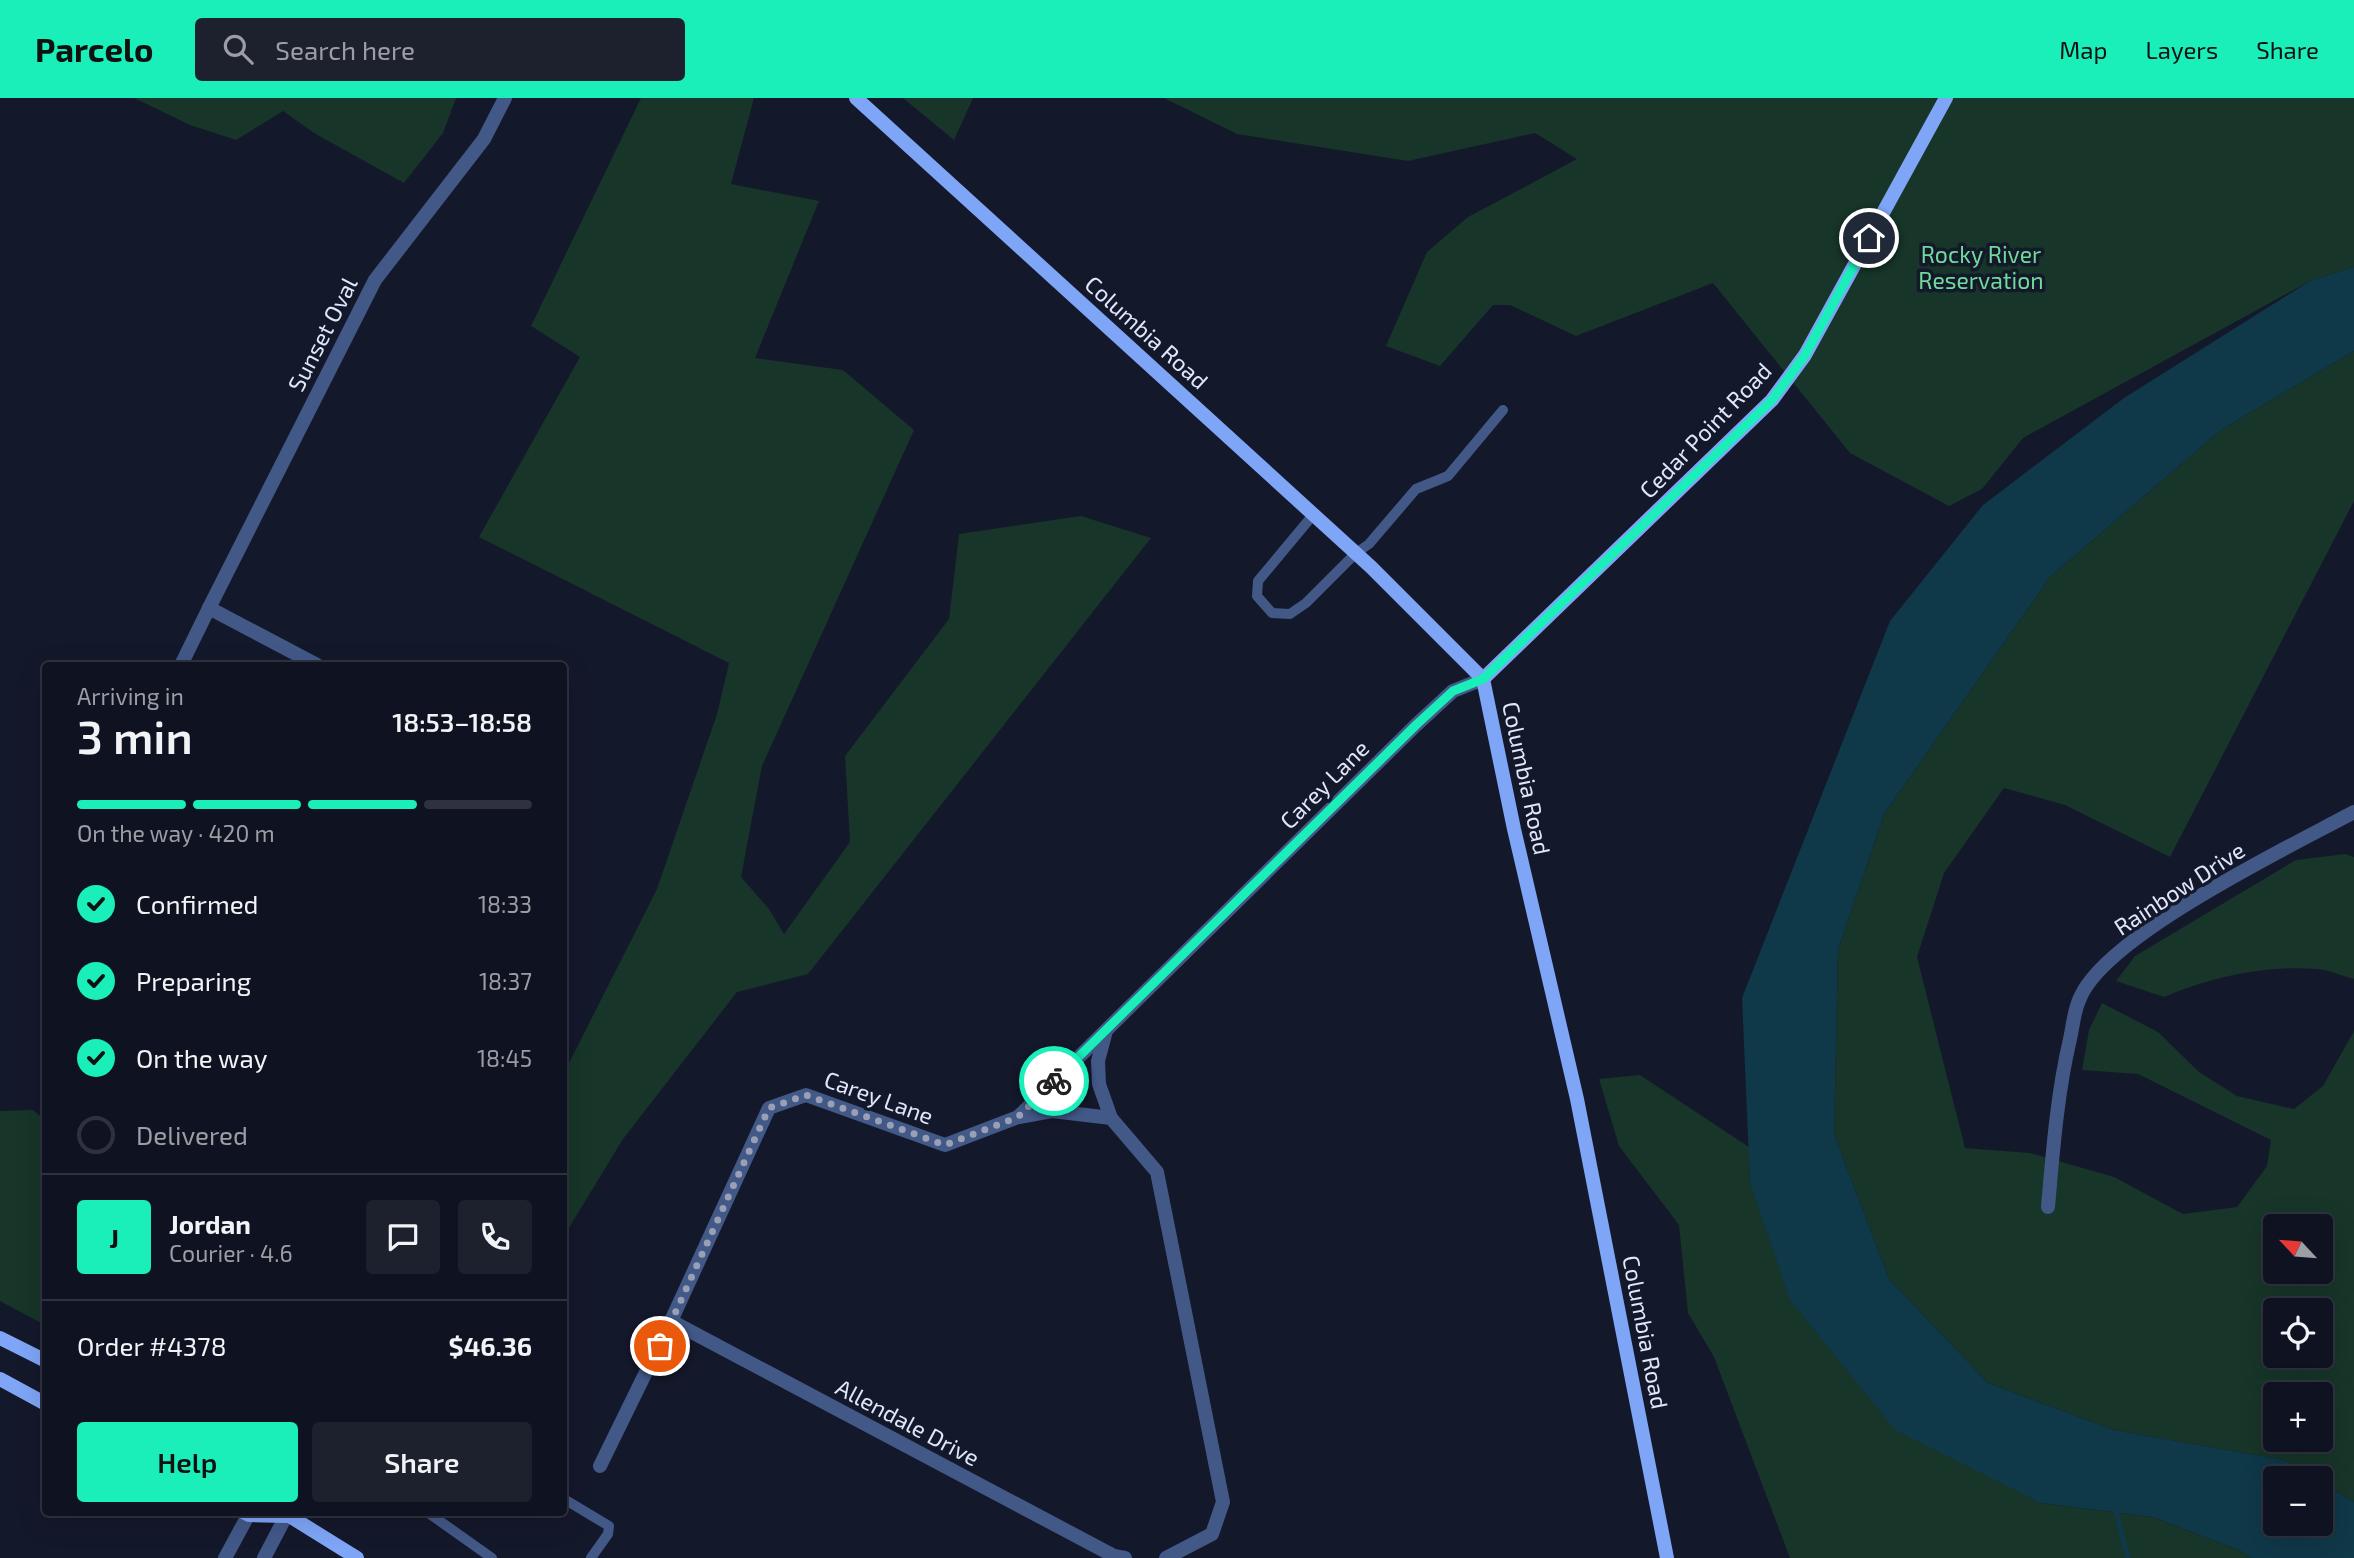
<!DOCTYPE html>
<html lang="en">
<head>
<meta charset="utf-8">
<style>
  :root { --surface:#0f1220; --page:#1d202d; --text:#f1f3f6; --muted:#9b9ea5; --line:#2f323e; --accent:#1aefb9 }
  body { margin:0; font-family:"Exo 2",sans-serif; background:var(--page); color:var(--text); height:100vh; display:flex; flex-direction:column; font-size:26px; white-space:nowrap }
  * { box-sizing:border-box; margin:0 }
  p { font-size:23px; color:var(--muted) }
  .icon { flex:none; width:38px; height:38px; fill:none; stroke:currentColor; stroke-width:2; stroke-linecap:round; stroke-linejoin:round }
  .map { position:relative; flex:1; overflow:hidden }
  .panel { position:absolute; left:42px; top:564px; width:525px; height:854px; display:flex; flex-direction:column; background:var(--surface); border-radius:7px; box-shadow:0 7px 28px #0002,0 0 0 2px var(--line) }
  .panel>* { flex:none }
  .needle { width:46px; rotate:296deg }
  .buttons { position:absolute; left:2263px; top:1116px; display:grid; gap:14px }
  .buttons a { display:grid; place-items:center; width:70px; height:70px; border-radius:7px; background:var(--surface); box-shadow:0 7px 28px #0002,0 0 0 2px var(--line); font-size:35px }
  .pin { position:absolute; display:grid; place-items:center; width:60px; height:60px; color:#fff; margin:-30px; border:4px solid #fff; border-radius:50%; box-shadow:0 2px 7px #0007 }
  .courier { position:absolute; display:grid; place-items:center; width:70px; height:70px; margin:-35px; border:5px solid #1aefb9; border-radius:50%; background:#fff; color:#222; box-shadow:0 2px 9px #0007 }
  .headline em { font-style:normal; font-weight:600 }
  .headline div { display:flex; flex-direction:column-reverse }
  .headline { display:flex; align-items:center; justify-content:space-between; height:119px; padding:0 35px }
  h1 { font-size:46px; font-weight:600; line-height:52px }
  .bar { display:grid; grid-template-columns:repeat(4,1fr); gap:10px 7px; align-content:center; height:84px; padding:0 35px }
  .bar i { height:9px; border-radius:5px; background:var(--line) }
  .bar .on { background:var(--accent) }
  .bar p { grid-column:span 4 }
  .line { display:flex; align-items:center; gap:18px; padding:0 35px; border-top:2px solid var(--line) }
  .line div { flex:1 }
  .round { display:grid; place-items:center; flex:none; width:74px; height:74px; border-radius:7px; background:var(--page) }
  ol { padding:0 35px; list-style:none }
  li { display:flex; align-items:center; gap:21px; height:77px }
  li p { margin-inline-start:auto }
  li .icon { padding:7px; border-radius:50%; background:var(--accent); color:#111; stroke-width:4 }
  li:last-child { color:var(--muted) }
  li i { width:38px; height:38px; border:4px solid var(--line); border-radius:50% }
  .button { display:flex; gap:14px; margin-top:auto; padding:14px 35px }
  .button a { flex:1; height:80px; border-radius:7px; background:var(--accent); color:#111; font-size:28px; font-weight:600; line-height:80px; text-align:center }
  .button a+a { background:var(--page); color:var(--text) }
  header { display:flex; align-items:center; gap:42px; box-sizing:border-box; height:98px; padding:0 35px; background:var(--accent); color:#111 }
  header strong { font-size:33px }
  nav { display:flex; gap:38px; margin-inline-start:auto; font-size:24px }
  .search { width:490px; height:63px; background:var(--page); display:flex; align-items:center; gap:18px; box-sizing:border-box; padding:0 24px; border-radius:7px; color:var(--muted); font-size:26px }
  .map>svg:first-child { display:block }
  .green { fill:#173529; fill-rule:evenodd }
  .water { fill:#0f3848 }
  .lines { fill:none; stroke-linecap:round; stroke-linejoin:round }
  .stream { stroke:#0f3848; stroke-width:5 }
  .lane { stroke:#425887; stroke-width:10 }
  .street { stroke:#425887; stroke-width:14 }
  .secondary { stroke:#7ea5f6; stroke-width:14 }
  .done { stroke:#999fb4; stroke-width:7; stroke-dasharray:0 12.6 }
  .route { stroke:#1aefb9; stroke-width:9 }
  .labels { text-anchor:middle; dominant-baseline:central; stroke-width:7; stroke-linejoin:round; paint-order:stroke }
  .park-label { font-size:23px; fill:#6fda99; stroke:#14182b }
  .street-label { font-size:23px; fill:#e0e7fd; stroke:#14182b }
</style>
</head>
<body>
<header>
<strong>Parcelo</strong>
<div class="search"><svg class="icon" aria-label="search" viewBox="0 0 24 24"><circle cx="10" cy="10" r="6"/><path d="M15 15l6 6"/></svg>Search here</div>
<nav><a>Map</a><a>Layers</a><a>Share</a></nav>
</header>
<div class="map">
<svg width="2354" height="1460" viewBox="0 0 2354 1460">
  <rect width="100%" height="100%" fill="#14182b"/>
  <g class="green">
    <path d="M134 0H456L443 35 404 85 314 35 283 13 236 42 190 27Z"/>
    <path d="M641 0H754L731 86 819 103 755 260 843 272 914 332 762 668 741 779 769 811 784 836 850 744 845 658 949 521 959 436 1081 418 1151 440 808 876 737 894 623 1041 564 1138V975L657 791 717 616 729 565 479 439 580 259 531 228Z"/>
    <path d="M903 0H973L954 42Z"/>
    <path d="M1164 0H2354V169L2310 183 2023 340 1982 391 1949 408 1850 355 1713 185 1576 238 1510 207H1493L1440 268 1386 248 1427 154 1468 119 1577 61 1535 35 1408 63 1237 36Z"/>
    <path d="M2354 253V403L2170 759 2065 707 2004 690 1944 775 1917 859 1965 1050 2030 1055 2114 1079 2183 1116 2237 1109 2267 1068 2271 1042 2138 976 2082 972 2089 932 2102 905 2158 934 2199 974 2237 998 2294 1011 2323 988 2354 933V1404L2321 1384 2320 1381H2315L2284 1362 2114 1332 1988 1285 1889 1181 1834 1036 1838 852 1884 716 2050 479 2221 332ZM2275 1129H2320V1174H2275ZM2275 1213H2320V1258H2275ZM2275 1297H2320V1342H2275Z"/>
    <path d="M2345 756 2354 759V881C2342 878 2329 872 2317 871 2265 867 2212 879 2164 899L2116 883 2135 858 2296 762Z"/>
    <path d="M1640 977 1749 1049 1750 1084 2041 1405 2153 1419 2241 1453 2251 1460H1790L1714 1259 1688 1215 1679 1127 1619 1048 1599 981Z"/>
    <path d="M33 1012 45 1022V1227L0 1203V1013Z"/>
  </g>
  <path class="water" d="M2354 169V253L2221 332 2050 479 1884 716 1838 852 1834 1036 1889 1181 1988 1285 2114 1332 2284 1362 2315 1381H2275V1426H2320L2321 1384 2354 1404V1460H2251L2241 1453 2153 1419 2041 1405 1895 1332 1790 1202 1750 1084 1742 900 1890 523 1983 407 2124 300 2310 183Z"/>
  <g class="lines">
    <path class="stream" d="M2115 1409 2128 1460"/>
    <g class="lane">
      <path d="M1313 417 1258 483 1257 498 1272 515 1290 516 1306 505 1356 455 1369 446 1416 391 1448 378 1503 312"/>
      <path d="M564 1401 609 1428 608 1436 591 1460"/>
      <path d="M427 1414 492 1460"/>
    </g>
    <g class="street">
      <path d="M209 510 375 182 484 41 505 0"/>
      <path d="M181 567 209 510 317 567"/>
      <path d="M1106 933 1098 963 1099 986 1111 1020 1157 1074 1223 1404 1212 1436 1166 1460"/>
      <path d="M1019 1019 1052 1013 1111 1020"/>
      <path d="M2048 1109C2053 1052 2057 997 2070 941 2073 928 2074 912 2080 900 2106 837 2291 748 2354 714"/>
      <path d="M671 1223 1114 1458 1125 1460"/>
      <path d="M600 1368 671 1223 769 1010 806 997 945 1047 1018 1019 1416 627 1453 593 1483 581"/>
      <path d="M225 1460 250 1414"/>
      <path d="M264 1460 286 1418"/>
    </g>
    <g class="secondary">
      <path d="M856 0 1371 469 1483 581 1514 731 1577 1001 1667 1460"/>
      <path d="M1483 581 1772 302 1805 257 1946 0"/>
      <path d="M0 1240 46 1263"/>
      <path d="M0 1281 46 1306"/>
      <path d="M243 1414 249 1417 286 1418"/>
      <path d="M283 1414 357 1460"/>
    </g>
  </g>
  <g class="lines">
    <path class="done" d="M660 1248 769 1010 806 997 945 1047 1018 1019 1054 983"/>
    <path class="route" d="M1054 983 1416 627 1453 593 1483 581 1772 302 1805 257 1869 140"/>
  </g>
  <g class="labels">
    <g class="park-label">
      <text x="1981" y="156">Rocky River<tspan x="1981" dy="26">Reservation</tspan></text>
    </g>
    <g class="street-label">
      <text transform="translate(1147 234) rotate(42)">Columbia Road</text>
      <text transform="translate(322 236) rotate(-63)">Sunset Oval</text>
      <text transform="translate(1705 332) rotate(-46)">Cedar Point Road</text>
      <text transform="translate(1527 680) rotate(78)">Columbia Road</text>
      <text transform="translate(1324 686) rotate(-45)">Carey Lane</text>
      <text transform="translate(2179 790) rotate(-33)">Rainbow Drive</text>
      <text transform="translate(879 999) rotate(20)">Carey Lane</text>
      <text transform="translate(1646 1234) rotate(79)">Columbia Road</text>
      <text transform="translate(908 1324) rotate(28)">Allendale Drive</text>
    </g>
  </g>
</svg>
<div class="buttons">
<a><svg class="needle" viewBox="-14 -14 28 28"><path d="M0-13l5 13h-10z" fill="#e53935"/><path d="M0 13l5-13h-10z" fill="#9b9ea5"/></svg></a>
<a><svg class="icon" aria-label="locate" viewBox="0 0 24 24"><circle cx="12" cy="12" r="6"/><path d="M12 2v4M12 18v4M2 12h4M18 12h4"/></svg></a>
<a>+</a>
<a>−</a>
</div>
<div class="pin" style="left:660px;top:1248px;background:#ea580c"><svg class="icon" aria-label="bag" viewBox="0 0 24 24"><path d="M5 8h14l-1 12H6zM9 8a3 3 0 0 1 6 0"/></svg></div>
<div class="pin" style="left:1869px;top:140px;background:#1f2937"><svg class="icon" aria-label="home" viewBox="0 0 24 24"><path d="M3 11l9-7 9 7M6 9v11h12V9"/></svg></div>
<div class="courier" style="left:1054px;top:983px"><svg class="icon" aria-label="bike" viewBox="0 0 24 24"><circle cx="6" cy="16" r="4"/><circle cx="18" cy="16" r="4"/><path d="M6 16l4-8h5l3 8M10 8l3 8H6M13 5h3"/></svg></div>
<section class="panel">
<div class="headline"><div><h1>3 min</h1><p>Arriving in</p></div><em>18:53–18:58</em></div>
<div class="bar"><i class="on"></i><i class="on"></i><i class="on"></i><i></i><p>On the way · 420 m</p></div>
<ol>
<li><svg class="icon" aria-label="check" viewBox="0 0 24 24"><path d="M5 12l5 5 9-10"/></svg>Confirmed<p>18:33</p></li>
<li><svg class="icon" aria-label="check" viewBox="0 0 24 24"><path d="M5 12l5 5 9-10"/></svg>Preparing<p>18:37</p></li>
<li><svg class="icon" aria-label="check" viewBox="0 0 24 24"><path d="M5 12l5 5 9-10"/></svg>On the way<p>18:45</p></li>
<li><i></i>Delivered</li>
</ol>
<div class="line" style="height:126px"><b class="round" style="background:var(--accent);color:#111">J</b><div><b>Jordan</b><p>Courier · 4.6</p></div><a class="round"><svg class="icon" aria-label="chat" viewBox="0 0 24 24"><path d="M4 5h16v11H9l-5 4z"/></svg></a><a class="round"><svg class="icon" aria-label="phone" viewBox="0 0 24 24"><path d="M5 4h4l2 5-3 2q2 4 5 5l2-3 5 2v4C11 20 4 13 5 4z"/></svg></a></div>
<div class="line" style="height:91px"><div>Order #4378</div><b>$46.36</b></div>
<div class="button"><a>Help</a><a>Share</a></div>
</section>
</div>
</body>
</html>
